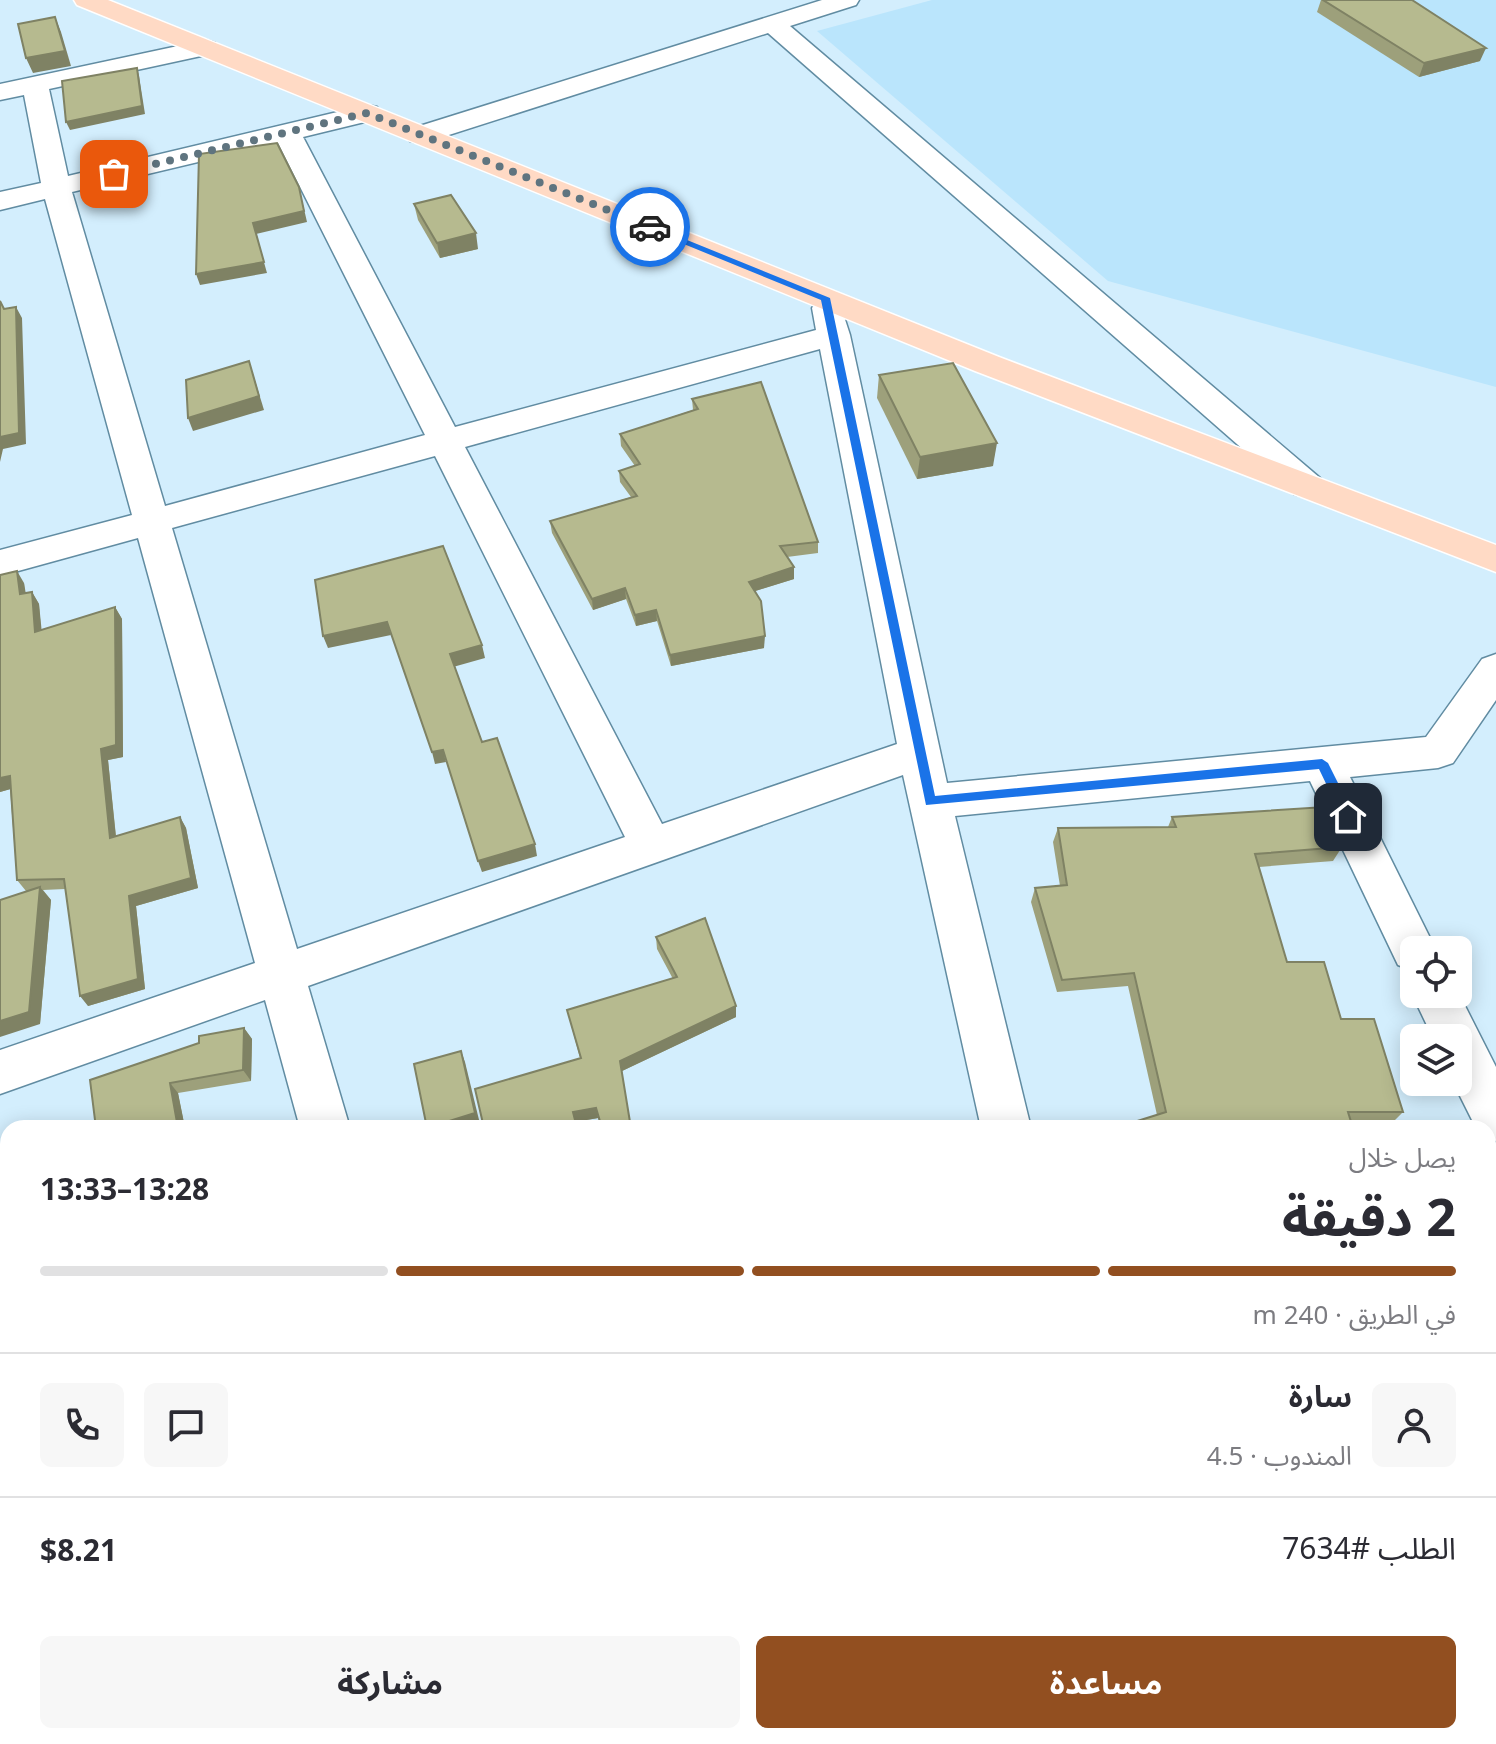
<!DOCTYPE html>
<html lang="ar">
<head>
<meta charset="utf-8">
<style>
  :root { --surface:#fff; --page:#f7f7f7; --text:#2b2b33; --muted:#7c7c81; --line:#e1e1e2; --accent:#924f20 }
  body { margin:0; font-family:"Noto Sans","Noto Sans Arabic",sans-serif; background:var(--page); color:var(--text); direction:rtl; height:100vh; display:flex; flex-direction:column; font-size:30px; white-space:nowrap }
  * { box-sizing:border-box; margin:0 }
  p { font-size:26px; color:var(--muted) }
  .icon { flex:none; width:44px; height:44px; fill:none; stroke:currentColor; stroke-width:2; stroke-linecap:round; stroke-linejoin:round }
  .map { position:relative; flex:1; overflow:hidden; direction:ltr }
  .details { position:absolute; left:0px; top:1120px; width:1496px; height:624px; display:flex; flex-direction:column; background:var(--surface); border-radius:24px 24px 0 0; box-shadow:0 4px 20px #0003; direction:rtl }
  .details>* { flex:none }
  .controls { position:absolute; left:1400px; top:936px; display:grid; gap:16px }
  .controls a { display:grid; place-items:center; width:72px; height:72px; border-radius:12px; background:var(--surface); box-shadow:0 4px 20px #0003; font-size:40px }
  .pin { position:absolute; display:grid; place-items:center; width:68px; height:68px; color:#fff; margin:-34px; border-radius:16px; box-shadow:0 4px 12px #0006 }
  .courier { position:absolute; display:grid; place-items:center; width:80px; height:80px; margin:-40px; border:6px solid #1a73e8; border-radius:50%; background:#fff; color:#222; box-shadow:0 2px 10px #0007 }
  .overview em { font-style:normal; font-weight:700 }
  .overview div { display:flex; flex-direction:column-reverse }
  .overview { display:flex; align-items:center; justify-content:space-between; height:136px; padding:0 40px }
  h1 { font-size:52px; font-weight:700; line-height:60px }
  .bar { display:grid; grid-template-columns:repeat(4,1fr); gap:12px 8px; align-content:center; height:96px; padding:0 40px }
  .bar i { height:10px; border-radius:6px; background:var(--line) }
  .bar .current { background:var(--accent) }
  .bar p { grid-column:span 4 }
  .line { display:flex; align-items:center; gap:20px; padding:0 40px; border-top:2px solid var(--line) }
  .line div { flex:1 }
  .round { display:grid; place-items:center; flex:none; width:84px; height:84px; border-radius:12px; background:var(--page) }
  .action { display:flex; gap:16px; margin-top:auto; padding:16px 40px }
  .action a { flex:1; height:92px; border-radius:12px; background:var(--accent); color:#fff; font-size:32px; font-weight:700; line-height:92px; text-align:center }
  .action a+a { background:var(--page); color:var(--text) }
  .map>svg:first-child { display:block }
  .built { fill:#bae5fc }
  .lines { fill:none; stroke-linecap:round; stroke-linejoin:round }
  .minor-casing { stroke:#618ca2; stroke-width:3 }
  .primary-casing { stroke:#fff; stroke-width:3 }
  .minor { fill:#fff; fill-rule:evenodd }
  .primary { fill:#ffdac5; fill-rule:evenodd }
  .wall { fill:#9da07b }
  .shaded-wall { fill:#7f8264 }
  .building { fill:#b6ba8f; stroke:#7f8264; stroke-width:2 }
  .route { fill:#1a73e8 }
  .done { stroke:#5f747f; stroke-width:8; stroke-dasharray:0 14.4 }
</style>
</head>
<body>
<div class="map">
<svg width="1496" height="1744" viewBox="0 0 1496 1744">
  <rect width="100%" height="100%" fill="#d3eefd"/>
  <path class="built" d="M932 0H1496V387L1108 281 817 31Z"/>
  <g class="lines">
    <defs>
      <g id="minor">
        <path d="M822 0H859L856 5 790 26 1320 478 1325 486 1320 494 1307 498 1294 494 768 33 430 141 420 143 410 141 406 135 410 129Z"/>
        <path d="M206 40 215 43 219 48 215 53 49 89 68 176 367 105 377 107 381 113 377 119 303 137 455 427 816 330 812 308 817 301 828 299 839 301 850 335 947 783 1426 737 1482 659 1496 654V700L1453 763 1438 768 1350 777 1436 950H1414V971L1398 965 1310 781 955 816 1031 1128H981L903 775 308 986 350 1128H300L265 1000 0 1094V1050L255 963 138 538 0 576V550L132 515 45 199 0 210V192L41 183 24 95 0 100V84ZM278 143 425 435 165 506 72 192ZM820 349 897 744 662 824 465 447ZM435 456 625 837 297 949 172 528Z"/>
        <path d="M1414 989V994L1458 992 1496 1067V1141L1488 1138V1128H1476L1453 1082H1458V1038H1433L1412 994Z"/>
        <path d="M1496 1599V1659L1488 1662V1602Z"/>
        <path d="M466 1736H530L533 1744H469Z"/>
        <path d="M1095 1736H1169L1165 1744H1091Z"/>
      </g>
      <path id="primary" d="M74 0H108L999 357 1496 545V572L975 371 77 5Z"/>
    </defs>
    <use href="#minor" class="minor-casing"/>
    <use href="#primary" class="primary-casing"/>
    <use href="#minor" class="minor"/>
    <use href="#primary" class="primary"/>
  </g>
  <g class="wall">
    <path d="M1321 0H1412L1480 61 1419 77 1317 12Z"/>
    <path d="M414 204 478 249 440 258 418 220Z"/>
    <path d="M879 375 993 466 917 479 877 398Z"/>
    <path d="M692 399 818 542V553L787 557 794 579 755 591 764 648 671 666 657 621 636 626 626 599 593 610 552 533 550 521 631 497 620 482 619 471 635 466 621 446 620 434 693 410Z"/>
    <path d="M24 583 25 593 32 592 39 604 41 630 115 607 122 619 123 757 108 760 116 836 180 817 186 828 198 888 136 906 145 989 88 1006 65 889 43 890 51 900 40 1024 28 891H26L17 880 10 789 0 792Z"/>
    <path d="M1172 817 1342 847 1333 861 1259 867 1287 962 1341 1019 1403 1112 1392 1123H1351L1157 1115 1128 986 1057 992 1031 902 1035 888 1060 886 1053 842 1058 828 1168 827Z"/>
    <path d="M656 937 736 1017 622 1071 631 1128H601L598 1118 575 1122 484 1128 580 1058 567 1010 673 979 657 949Z"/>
    <path d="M244 1028 252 1039 251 1081 178 1093 185 1128H96L199 1043Z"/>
  </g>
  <g class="shaded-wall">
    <path d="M55 17 61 32 71 66 33 73 26 58Z"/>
    <path d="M1486 48 1480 61 1419 77 1424 63Z"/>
    <path d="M137 68 139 76 145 114 70 130 66 122Z"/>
    <path d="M299 187 307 222 256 234 267 273 200 285 196 274 253 223Z"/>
    <path d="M476 233 478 249 440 258 437 243Z"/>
    <path d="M16 307 22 318 26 444 3 449 0 462V437Z"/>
    <path d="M249 361 264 410 193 431 188 418Z"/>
    <path d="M997 443 993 466 917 479 920 457Z"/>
    <path d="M794 567V579L749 593V582Z"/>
    <path d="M17 571 24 583 28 606 20 594Z"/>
    <path d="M625 588 626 599 593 610 592 599Z"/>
    <path d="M32 592 39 604 43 644 35 632Z"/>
    <path d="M115 607 122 619 123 757 108 760 117 848 110 838 101 749Z"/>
    <path d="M656 610 657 621 636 626 635 615Z"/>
    <path d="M387 622 391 635 328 648 323 636Z"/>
    <path d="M765 636 764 648 671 666 670 655Z"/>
    <path d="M482 645 485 658 453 667 450 654Z"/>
    <path d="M443 750 446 762 435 764 432 752Z"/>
    <path d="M10 776 18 787 0 792V778Z"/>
    <path d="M180 817 186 828 198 888 136 906 145 989 88 1006 80 996 129 896Z"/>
    <path d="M535 844 537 856 482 872 478 861Z"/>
    <path d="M40 887 51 900 40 1024 0 1037V1021Z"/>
    <path d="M736 1006V1017L622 1071 620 1061Z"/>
    <path d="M244 1028 252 1039 251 1081 243 1070Z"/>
    <path d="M461 1051 465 1062 480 1124 468 1128H428Z"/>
    <path d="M170 1083 178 1093 185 1128H178Z"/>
    <path d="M596 1108 598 1118 575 1122 573 1112Z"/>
    <path d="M8 1310V1320L0 1323V1313Z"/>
    <path d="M8 1710V1714L0 1716V1712Z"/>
    <path d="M145 1736H159L129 1744H115Z"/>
    <path d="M304 1736H312L314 1744H306Z"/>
  </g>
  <g class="building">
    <path d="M1323 0H1412L1486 48 1424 63Z"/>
    <path d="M55 17 65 51 26 58 18 24Z"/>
    <path d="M137 68 142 106 66 122 62 81Z"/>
    <path d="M277 143 299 187 304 211 253 223 264 262 196 274 199 154Z"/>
    <path d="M451 195 476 233 437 243 414 204Z"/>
    <path d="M0 301 4 309 16 307 19 433 0 437Z"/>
    <path d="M249 361 259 396 188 418 186 380Z"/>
    <path d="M953 363 997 443 920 457 879 375Z"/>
    <path d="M761 382 818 542 780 546 794 567 749 582 761 601 765 636 670 655 656 610 635 615 625 588 592 599 550 521 637 496 619 471 640 464 620 434 698 409 692 399Z"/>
    <path d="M443 546 482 645 450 654 482 742 497 738 535 844 478 861 443 750 432 752 387 622 323 636 315 580Z"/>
    <path d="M17 571 20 594 32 592 35 632 115 607 116 745 101 749 110 838 180 817 191 878 129 896 138 979 80 996 64 879 17 880 10 776 0 778V575Z"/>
    <path d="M1325 807 1342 847 1255 854 1287 962H1324L1341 1019H1374L1403 1112H1348L1353 1128H1115L1166 1112 1134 973 1062 980 1035 888 1067 885 1058 828 1176 827 1172 817Z"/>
    <path d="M40 887 29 1012 0 1021V900Z"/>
    <path d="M705 918 736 1006 620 1061 631 1128H602L596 1108 573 1112 577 1128H484L475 1089 581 1058 567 1010 677 977 656 937Z"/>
    <path d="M244 1028 243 1070 170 1083 178 1128H96L90 1080 199 1043V1036Z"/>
    <path d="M461 1051 475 1113 427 1128 414 1064Z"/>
    <path d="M8 1221V1310L0 1313V1223Z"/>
    <path d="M8 1666V1710L0 1712V1668Z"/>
    <path d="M79 1736H145L115 1744H79Z"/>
    <path d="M249 1736H304L306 1744H231Z"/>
  </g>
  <path class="route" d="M650 225 830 298 935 796 1322 759 1328 763 1355 817 1353 821H1344L1319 769 926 805 821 300 647 229Z"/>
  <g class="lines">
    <path class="done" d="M114 174 367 113 650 227"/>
  </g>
</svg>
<div class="controls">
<a><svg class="icon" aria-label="locate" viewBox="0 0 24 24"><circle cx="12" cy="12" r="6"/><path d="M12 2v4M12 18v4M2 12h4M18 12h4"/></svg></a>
<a><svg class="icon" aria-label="layers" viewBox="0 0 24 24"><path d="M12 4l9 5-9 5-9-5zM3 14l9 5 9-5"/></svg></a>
</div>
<div class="pin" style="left:114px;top:174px;background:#ea580c"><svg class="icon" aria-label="bag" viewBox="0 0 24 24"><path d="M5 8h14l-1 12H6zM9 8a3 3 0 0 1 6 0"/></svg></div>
<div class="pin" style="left:1348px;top:817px;background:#1f2937"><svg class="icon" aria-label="home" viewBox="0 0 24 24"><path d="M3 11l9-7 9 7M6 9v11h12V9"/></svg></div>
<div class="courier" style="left:650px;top:227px"><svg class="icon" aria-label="car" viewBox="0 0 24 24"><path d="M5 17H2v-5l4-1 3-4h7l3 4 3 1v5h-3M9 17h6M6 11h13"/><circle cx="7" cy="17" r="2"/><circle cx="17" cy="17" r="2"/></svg></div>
<section class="details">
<div class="overview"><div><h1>2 دقيقة</h1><p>يصل خلال</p></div><em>13:28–13:33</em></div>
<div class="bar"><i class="current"></i><i class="current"></i><i class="current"></i><i></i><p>في الطريق · 240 m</p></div>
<div class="line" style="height:144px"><a class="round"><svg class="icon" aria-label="person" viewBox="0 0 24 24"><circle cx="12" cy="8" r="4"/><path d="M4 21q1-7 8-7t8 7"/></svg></a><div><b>سارة</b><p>المندوب · 4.5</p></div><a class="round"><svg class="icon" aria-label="chat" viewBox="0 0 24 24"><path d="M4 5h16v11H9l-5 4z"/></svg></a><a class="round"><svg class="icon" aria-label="phone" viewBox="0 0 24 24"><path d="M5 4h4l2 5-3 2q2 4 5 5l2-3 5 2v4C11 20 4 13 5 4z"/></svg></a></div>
<div class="line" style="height:104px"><div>الطلب #7634</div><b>$8.21</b></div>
<div class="action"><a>مساعدة</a><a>مشاركة</a></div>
</section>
</div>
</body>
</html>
